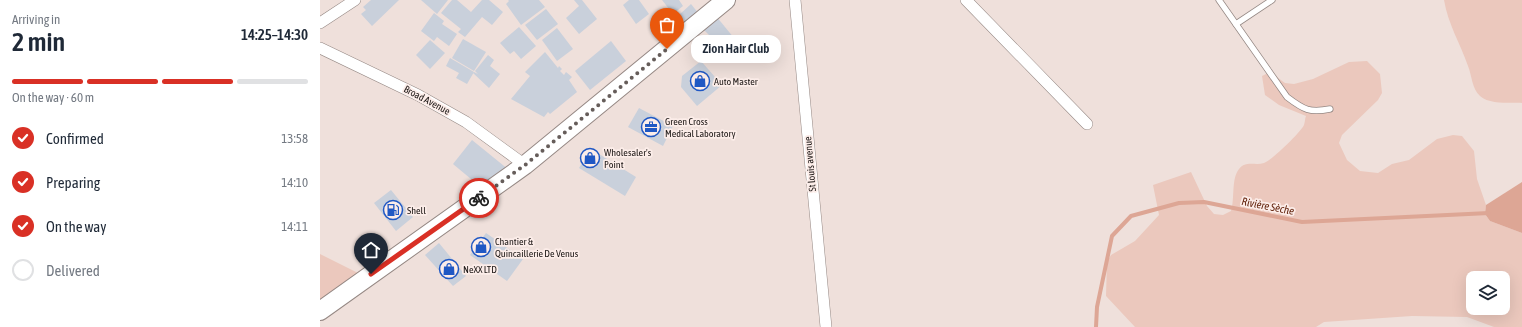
<!DOCTYPE html>
<html lang="en">
<head>
<meta charset="utf-8">
<style>
  :root { --surface:#fff; --page:#f6f6f7; --text:#1f2937; --muted:#747a83; --line:#e0e1e3; --accent:#d93025 }
  body { margin:0; font-family:"Asap Condensed",sans-serif; background:var(--page); color:var(--text); height:100vh; display:flex; flex-direction:column; font-size:15px; white-space:nowrap }
  * { box-sizing:border-box; margin:0 }
  p { font-size:13px; color:var(--muted) }
  .icon { flex:none; width:22px; height:22px; fill:none; stroke:currentColor; stroke-width:2; stroke-linecap:round; stroke-linejoin:round }
  .map { position:relative; flex:1; overflow:hidden }
  .sheet { display:flex; flex-direction:column; background:var(--surface); width:320px }
  .sheet>* { flex:none }
  .tools { position:absolute; left:1146px; top:271px; display:grid; gap:8px }
  .tools a { display:grid; place-items:center; width:44px; height:44px; border-radius:8px; background:var(--surface); box-shadow:0 4px 16px #0002; font-size:20px }
  .pin { position:absolute; display:grid; place-items:center; width:34px; height:34px; color:#fff; margin:-41px -17px; border-radius:50% 50% 50% 0; rotate:-45deg; box-shadow:0 0 4px #0007 }
  .pin .icon { rotate:45deg }
  .courier { position:absolute; display:grid; place-items:center; width:40px; height:40px; margin:-20px; border:3px solid #d93025; border-radius:50%; background:#fff; color:#222; box-shadow:0 1px 5px #0007 }
  .bubble { position:absolute; height:28px; border-radius:12px; background:var(--surface); box-shadow:0 4px 16px #0002; font-size:13px; font-weight:600; line-height:28px; text-align:center }
  .head em { font-style:normal; font-weight:600 }
  .head div { display:flex; flex-direction:column-reverse }
  .head { display:flex; align-items:center; justify-content:space-between; height:68px; padding:0 12px }
  h1 { font-size:26px; font-weight:600; line-height:30px }
  .bar { display:grid; grid-template-columns:repeat(4,1fr); gap:6px 4px; align-content:center; height:48px; padding:0 12px }
  .bar i { height:5px; border-radius:3px; background:var(--line) }
  .bar .selected { background:var(--accent) }
  .bar p { grid-column:span 4 }
  ol { padding:0 12px; list-style:none }
  li { display:flex; align-items:center; gap:12px; height:44px }
  li p { margin-inline-start:auto }
  li .icon { padding:4px; border-radius:50%; background:var(--accent); color:#fff; stroke-width:4 }
  li:last-child { color:var(--muted) }
  li i { width:22px; height:22px; border:2px solid var(--line); border-radius:50% }
  main { display:flex; flex:1; min-height:0 }
  .map>svg:first-child { display:block }
  .green { fill:#ebc8bd; fill-rule:evenodd }
  .water { fill:#dda695 }
  .lines { fill:none; stroke-linecap:round; stroke-linejoin:round }
  .stream { stroke:#dda695; stroke-width:4 }
  .building { fill:#c9d0db }
  .lane-casing { stroke:#958884; stroke-width:7 }
  .street-casing { stroke:#958884; stroke-width:12 }
  .primary-casing { stroke:#958884; stroke-width:20 }
  .lane { stroke:#fff; stroke-width:5.5 }
  .street { stroke:#fff; stroke-width:11 }
  .primary { stroke:#fff; stroke-width:18 }
  .done { stroke:#665d5a; stroke-width:4; stroke-dasharray:0 7.2 }
  .route { stroke:#d93025; stroke-width:5 }
  .labels { text-anchor:middle; dominant-baseline:central; stroke-width:3.5; stroke-linejoin:round; paint-order:stroke }
  .poi-label { font-size:10px; fill:#1c1715; stroke:#fcede9; text-anchor:start }
  .street-label { font-size:10px; fill:#1c1715; stroke:#fcede9 }
  .water-label { font-size:11px; font-style:italic; fill:#5e1d06; stroke:#fcede9 }
</style>
</head>
<body>
<main>
<section class="sheet">
<div class="head"><div><h1>2 min</h1><p>Arriving in</p></div><em>14:25–14:30</em></div>
<div class="bar"><i class="selected"></i><i class="selected"></i><i class="selected"></i><i></i><p>On the way · 60 m</p></div>
<ol>
<li><svg class="icon" aria-label="check" viewBox="0 0 24 24"><path d="M5 12l5 5 9-10"/></svg>Confirmed<p>13:58</p></li>
<li><svg class="icon" aria-label="check" viewBox="0 0 24 24"><path d="M5 12l5 5 9-10"/></svg>Preparing<p>14:10</p></li>
<li><svg class="icon" aria-label="check" viewBox="0 0 24 24"><path d="M5 12l5 5 9-10"/></svg>On the way<p>14:11</p></li>
<li><i></i>Delivered</li>
</ol>
</section>
<div class="map">
<svg width="1202" height="327" viewBox="0 0 1202 327">
  <rect width="100%" height="100%" fill="#efe0db"/>
  <g class="green">
    <path d="M1124 0H1202V103C1190 102 1170 105 1160 96 1152 89 1152 76 1148 66 1140 43 1128 24 1124 0Z"/>
    <path d="M1047 61 1060 74 1062 93 1058 100 1022 135 1019 143 1027 160 1040 171 1058 173 1072 164 1089 160 1117 139 1133 135 1142 136 1154 151 1157 179 1166 205 1165 214 1170 221 1202 233V327H1174L1147 317 1092 316 1004 322 996 327H815L786 296 787 262 791 255 815 241 839 215 833 185 871 172 887 206 894 214 903 215 911 211C915 199 911 179 919 169 926 160 935 166 944 163 951 161 981 132 984 125 985 122 985 118 986 116L959 105 945 95 942 76 950 72 965 83 974 84 993 79 1029 62ZM1153 278H1183V308H1153Z"/>
    <path d="M0 254 38 273 0 307Z"/>
  </g>
  <path class="water" d="M1202 182V233L1170 221 1165 214 1166 205Z"/>
  <g class="lines">
    <path class="stream" d="M776 327 777 307 792 236 811 216 859 203 884 202 982 222 1169 213"/>
  </g>
  <g class="building">
    <path d="M51 0H79L52 26 41 14 46 10 43 7Z"/>
    <path d="M101 0H128L117 14Z"/>
    <path d="M132 0H137L151 12 162 0H169L183 12 172 25 162 17 145 37 138 32 141 29 121 13Z"/>
    <path d="M188 0H219L225 7 201 25 186 4 189 1Z"/>
    <path d="M254 0H262L277 19 259 34 246 18 259 6Z"/>
    <path d="M309 0H319L329 14 316 24 303 5Z"/>
    <path d="M342 0H359L363 6 353 14Z"/>
    <path d="M371 4 379 14 367 24 359 15Z"/>
    <path d="M226 9 238 24 217 40 205 25Z"/>
    <path d="M114 13 124 21 122 24 137 34 129 46 117 37 114 41 101 31Z"/>
    <path d="M396 16 414 38 404 50 383 29Z"/>
    <path d="M199 27 216 46 201 59 194 51 190 54 180 43Z"/>
    <path d="M237 28 253 49 237 61 222 40Z"/>
    <path d="M143 39 166 52 154 71 132 58Z"/>
    <path d="M110 40 125 53 110 69 96 55Z"/>
    <path d="M291 41 306 61 270 90 255 71Z"/>
    <path d="M225 52 238 68 239 66 242 69 240 71 244 75 246 72 252 77 249 80 257 92 230 114 228 112 224 117 191 99 210 76 205 72Z"/>
    <path d="M168 55 174 60 170 66 180 74 169 88 153 73 154 72 158 74 155 71Z"/>
    <path d="M130 58 154 72 147 84 136 78 139 73 126 66Z"/>
    <path d="M381 61 402 85 377 106 361 87 362 76Z"/>
    <path d="M319 108 353 126 343 146 308 127Z"/>
    <path d="M152 140 189 170 163 189 133 164Z"/>
    <path d="M271 149 316 177 305 196 259 168Z"/>
    <path d="M71 190 93 217 76 231 54 203Z"/>
    <path d="M166 233 203 259 187 281 150 255Z"/>
    <path d="M119 243 146 276 133 286 105 255Z"/>
  </g>
  <g class="lines">
    <defs>
      <g id="lane">
        <path d="M899 0 967 97C984 110 990 113 1010 109"/>
        <path d="M916 24 952 0"/>
      </g>
      <g id="street">
        <path d="M475 0 506 327"/>
        <path d="M646 0 767 124"/>
        <path d="M0 23 35 0"/>
        <path d="M0 48 98 95 146 122 205 165"/>
      </g>
      <path id="primary" d="M0 311 205 165 406 0"/>
    </defs>
    <use href="#lane" class="lane-casing"/>
    <use href="#street" class="street-casing"/>
    <use href="#primary" class="primary-casing"/>
    <use href="#lane" class="lane"/>
    <use href="#street" class="street"/>
    <use href="#primary" class="primary"/>
  </g>
  <g class="lines">
    <path class="done" d="M159 198 205 165 347 49"/>
    <path class="route" d="M51 274 159 198"/>
  </g>
  <defs>
    <symbol id="shop-ring" viewBox="-11 -11 22 22"><circle r="9.5" fill="#fcede9" stroke="#2058c4" stroke-width="1.5"/><path d="M-5-2.5h2.3a2.7 3.5 0 0 1 5.4 0H5L5.5 6h-11ZM-1.5-2.5h3a1.5 2.3 0 0 0-3 0Z" fill="#2058c4"/></symbol>
    <symbol id="office-ring" viewBox="-11 -11 22 22"><circle r="9.5" fill="#fcede9" stroke="#2058c4" stroke-width="1.5"/><path d="M-6-3h4V-5.5h4V-3h4V5H-6ZM-1-4.5V-3h2v-1.5ZM-6 0V1H6V0Z" fill="#2058c4"/></symbol>
    <symbol id="fuel-ring" viewBox="-11 -11 22 22"><circle r="9.5" fill="#fcede9" stroke="#2058c4" stroke-width="1.5"/><path d="M-5.5-6h7V0h2V4h1.3V-2.5L3-4.5l.8-.8L6-3V5H2.5V1h-1V6h-7ZM-4.2-4.7v3.2H.2V-4.7Z" fill="#2058c4"/></symbol>
  </defs>
  <g fill-rule="evenodd">
    <use href="#shop-ring" x="369" y="70" width="22" height="22"/>
    <use href="#office-ring" x="320" y="116" width="22" height="22"/>
    <use href="#shop-ring" x="259" y="147" width="22" height="22"/>
    <use href="#fuel-ring" x="62" y="199" width="22" height="22"/>
    <use href="#shop-ring" x="150" y="236" width="22" height="22"/>
    <use href="#shop-ring" x="118" y="258" width="22" height="22"/>
  </g>
  <g class="labels">
    <g class="poi-label">
      <text x="394" y="81">Auto Master</text>
      <text x="345" y="121">Green Cross<tspan x="345" dy="12">Medical Laboratory</tspan></text>
      <text x="284" y="152">Wholesaler's<tspan x="284" dy="12">Point</tspan></text>
      <text x="87" y="210">Shell</text>
      <text x="175" y="241">Chantier &amp;<tspan x="175" dy="12">Quincaillerie De Venus</tspan></text>
      <text x="143" y="269">NeXX LTD</text>
    </g>
    <g class="street-label">
      <text transform="translate(107 100) rotate(28)">Broad Avenue</text>
      <text transform="translate(490 164) rotate(-95)">St louis avenue</text>
    </g>
    <g class="water-label">
      <text transform="translate(948 206) rotate(11)">Rivière Sèche</text>
    </g>
  </g>
</svg>
<div class="tools">
<a><svg class="icon" aria-label="layers" viewBox="0 0 24 24"><path d="M12 4l9 5-9 5-9-5zM3 14l9 5 9-5"/></svg></a>
</div>
<div class="pin" style="left:347px;top:49px;background:#ea580c"><svg class="icon" aria-label="bag" viewBox="0 0 24 24"><path d="M5 8h14l-1 12H6zM9 8a3 3 0 0 1 6 0"/></svg></div>
<div class="pin" style="left:51px;top:274px;background:#1f2937"><svg class="icon" aria-label="home" viewBox="0 0 24 24"><path d="M3 11l9-7 9 7M6 9v11h12V9"/></svg></div>
<div class="courier" style="left:159px;top:198px"><svg class="icon" aria-label="bike" viewBox="0 0 24 24"><circle cx="6" cy="16" r="4"/><circle cx="18" cy="16" r="4"/><path d="M6 16l4-8h5l3 8M10 8l3 8H6M13 5h3"/></svg></div>
<div class="bubble" style="left:371px;top:35px;width:90px">Zion Hair Club</div>
</div>
</main>
</body>
</html>
